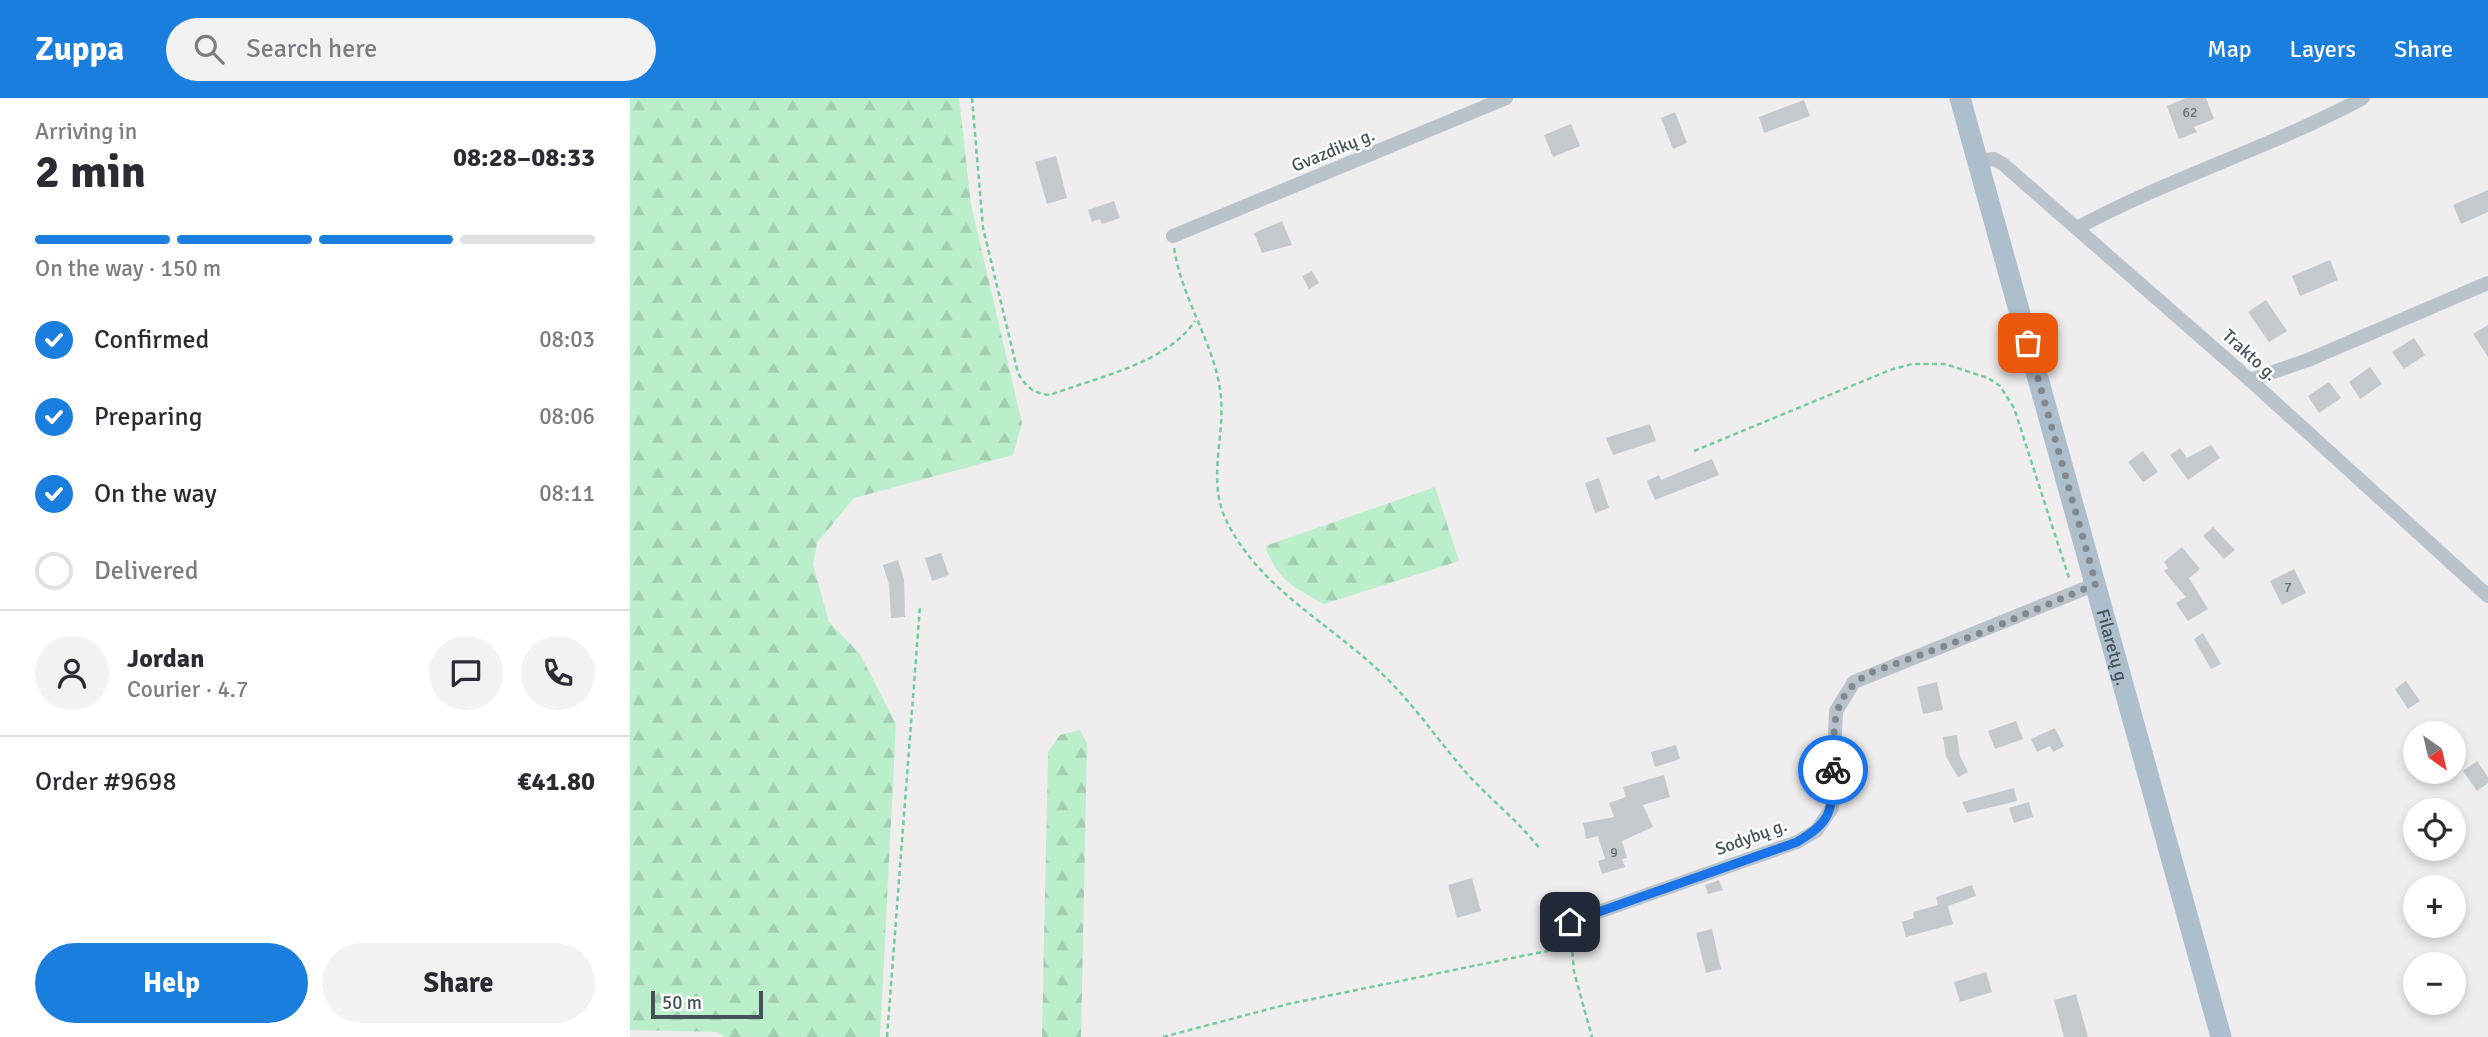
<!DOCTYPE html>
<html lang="en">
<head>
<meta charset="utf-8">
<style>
  :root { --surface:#fff; --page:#f2f2f3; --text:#2b2b33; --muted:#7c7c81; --line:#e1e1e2; --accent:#197ede }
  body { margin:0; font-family:Signika,sans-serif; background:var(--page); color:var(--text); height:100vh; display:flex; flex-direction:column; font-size:26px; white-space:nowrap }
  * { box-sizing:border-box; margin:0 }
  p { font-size:23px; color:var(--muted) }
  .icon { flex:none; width:38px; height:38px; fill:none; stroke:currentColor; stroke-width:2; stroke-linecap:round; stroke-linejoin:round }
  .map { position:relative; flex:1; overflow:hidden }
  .details { display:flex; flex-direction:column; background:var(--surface); width:630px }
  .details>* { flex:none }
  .needle { width:46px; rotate:146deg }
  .tools { position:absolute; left:1773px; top:623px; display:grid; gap:14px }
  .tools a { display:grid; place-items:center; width:63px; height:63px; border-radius:50%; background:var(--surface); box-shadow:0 4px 10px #0003; font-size:35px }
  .scale { position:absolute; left:21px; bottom:18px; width:112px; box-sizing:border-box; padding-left:7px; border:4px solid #46535b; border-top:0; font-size:19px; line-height:24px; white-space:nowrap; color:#46535b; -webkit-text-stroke:5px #fff; paint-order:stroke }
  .pin { position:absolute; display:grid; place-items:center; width:60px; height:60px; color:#fff; margin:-30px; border-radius:14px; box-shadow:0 4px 10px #0006 }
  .courier { position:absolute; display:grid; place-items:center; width:70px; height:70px; margin:-35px; border:5px solid #1a73e8; border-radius:50%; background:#fff; color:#222; box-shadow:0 2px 9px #0007 }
  .head em { font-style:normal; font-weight:700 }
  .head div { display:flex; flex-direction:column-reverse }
  .head { display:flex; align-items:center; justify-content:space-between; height:119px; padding:0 35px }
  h1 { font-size:46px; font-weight:700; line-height:52px }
  .bar { display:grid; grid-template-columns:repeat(4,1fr); gap:10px 7px; align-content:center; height:84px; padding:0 35px }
  .bar i { height:9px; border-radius:5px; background:var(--line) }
  .bar .on { background:var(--accent) }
  .bar p { grid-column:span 4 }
  .line { display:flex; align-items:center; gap:18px; padding:0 35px; border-top:2px solid var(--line) }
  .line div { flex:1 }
  .round { display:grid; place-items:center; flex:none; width:74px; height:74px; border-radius:37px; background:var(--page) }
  ol { padding:0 35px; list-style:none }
  li { display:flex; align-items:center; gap:21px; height:77px }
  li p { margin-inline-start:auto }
  li .icon { padding:7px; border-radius:50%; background:var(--accent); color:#fff; stroke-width:4 }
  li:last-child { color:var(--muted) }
  li i { width:38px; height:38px; border:4px solid var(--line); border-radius:50% }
  .primary-button { display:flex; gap:14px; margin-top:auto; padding:14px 35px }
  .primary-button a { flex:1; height:80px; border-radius:42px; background:var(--accent); color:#fff; font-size:28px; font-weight:700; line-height:80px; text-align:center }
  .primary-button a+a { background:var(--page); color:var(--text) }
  header { display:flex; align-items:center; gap:42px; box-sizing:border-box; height:98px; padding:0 35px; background:var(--accent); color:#fff }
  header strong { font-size:33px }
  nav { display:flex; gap:38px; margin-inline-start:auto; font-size:24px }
  .search { width:490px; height:63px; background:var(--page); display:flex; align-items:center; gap:18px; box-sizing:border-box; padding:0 24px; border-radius:38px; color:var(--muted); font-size:26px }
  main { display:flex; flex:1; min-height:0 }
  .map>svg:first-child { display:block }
  .forest { fill:url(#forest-firs) }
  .building { fill:#c4c9cd }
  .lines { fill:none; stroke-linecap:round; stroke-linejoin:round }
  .path { stroke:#74cc9a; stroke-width:2.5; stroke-dasharray:5 3.5; stroke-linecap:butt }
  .street { stroke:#b9c3cb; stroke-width:14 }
  .primary { stroke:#adbfcd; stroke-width:21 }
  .done { stroke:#82898e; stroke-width:7; stroke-dasharray:0 12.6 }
  .route { stroke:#1a73e8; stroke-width:9 }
  .labels { text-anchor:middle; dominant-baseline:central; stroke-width:5; stroke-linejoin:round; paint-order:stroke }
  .number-label { font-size:14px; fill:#667078 }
  .street-label { font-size:18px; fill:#46535b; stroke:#fff }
</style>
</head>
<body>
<header>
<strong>Zuppa</strong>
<div class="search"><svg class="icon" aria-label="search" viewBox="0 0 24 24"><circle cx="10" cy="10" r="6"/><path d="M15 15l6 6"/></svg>Search here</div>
<nav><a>Map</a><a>Layers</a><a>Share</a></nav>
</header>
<main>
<section class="details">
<div class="head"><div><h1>2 min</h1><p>Arriving in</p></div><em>08:28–08:33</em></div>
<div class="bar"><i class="on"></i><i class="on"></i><i class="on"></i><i></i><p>On the way · 150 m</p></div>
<ol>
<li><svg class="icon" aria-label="check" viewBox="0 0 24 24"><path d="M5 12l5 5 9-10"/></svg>Confirmed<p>08:03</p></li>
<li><svg class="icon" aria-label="check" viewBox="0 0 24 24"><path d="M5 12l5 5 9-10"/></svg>Preparing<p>08:06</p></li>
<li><svg class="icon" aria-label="check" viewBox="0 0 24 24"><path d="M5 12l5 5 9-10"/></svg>On the way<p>08:11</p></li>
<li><i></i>Delivered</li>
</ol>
<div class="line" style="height:126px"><a class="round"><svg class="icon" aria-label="person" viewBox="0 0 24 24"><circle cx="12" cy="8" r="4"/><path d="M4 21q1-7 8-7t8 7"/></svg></a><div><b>Jordan</b><p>Courier · 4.7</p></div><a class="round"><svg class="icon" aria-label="chat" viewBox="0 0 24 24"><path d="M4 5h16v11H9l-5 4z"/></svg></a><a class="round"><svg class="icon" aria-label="phone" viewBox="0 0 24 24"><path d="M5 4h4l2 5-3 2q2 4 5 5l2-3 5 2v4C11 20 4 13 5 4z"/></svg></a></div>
<div class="line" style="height:91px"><div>Order #9698</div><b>€41.80</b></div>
<div class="primary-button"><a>Help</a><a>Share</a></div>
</section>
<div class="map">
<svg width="1858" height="939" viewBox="0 0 1858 939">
  <defs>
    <pattern id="forest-firs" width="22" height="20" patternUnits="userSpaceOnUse" patternTransform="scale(1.75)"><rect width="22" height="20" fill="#bbeecb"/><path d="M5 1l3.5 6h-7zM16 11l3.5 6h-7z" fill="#a2ceb1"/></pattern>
  </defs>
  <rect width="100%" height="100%" fill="#f0edee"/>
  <g class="forest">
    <path d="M0 0H329L341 107 392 325 383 357 224 400 187 445 183 467 199 524 230 556 266 626 250 939H94L88 934 0 932Z"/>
    <path d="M805 389 829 463 694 506C663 489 648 483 635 448Z"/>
    <path d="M450 632 457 646 451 939H412L418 654 430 637Z"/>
  </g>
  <g class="building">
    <path d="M1556 0H1576L1584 21 1564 29 1567 34 1549 41 1537 8Z"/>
    <path d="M1174 2 1180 18 1134 35 1129 19Z"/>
    <path d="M1045 14 1057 45 1043 51 1031 20Z"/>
    <path d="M941 26 950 48 923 59 914 37Z"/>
    <path d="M426 58 437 100 417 106 405 64Z"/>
    <path d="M1858 92V114L1831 126 1823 107Z"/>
    <path d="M484 103 490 120 472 126 470 121 462 124 458 112Z"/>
    <path d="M652 123 662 147 632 155 624 135Z"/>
    <path d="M1700 162 1708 182 1670 198 1662 178Z"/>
    <path d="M682 173 689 185 679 191 672 178Z"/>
    <path d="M1636 202 1657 233 1639 244 1618 214Z"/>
    <path d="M1858 227V259L1843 236Z"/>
    <path d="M1784 240 1795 257 1774 271 1762 254Z"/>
    <path d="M1740 269 1752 286 1730 301 1719 284Z"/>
    <path d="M1699 284 1711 300 1689 315 1678 298Z"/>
    <path d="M1020 326 1026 343 983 357 976 340Z"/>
    <path d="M1581 347 1590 360 1558 382 1540 357 1550 350 1557 360Z"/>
    <path d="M1513 353 1528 374 1513 384 1498 364Z"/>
    <path d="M1082 361 1089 377 1025 402 1017 383 1029 377 1031 382Z"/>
    <path d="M969 380 979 410 965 415 955 385Z"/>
    <path d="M1583 429 1605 452 1594 461 1573 438Z"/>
    <path d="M1552 449 1570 471 1559 480 1578 511 1558 523 1546 505 1556 499 1534 473 1538 470 1534 464Z"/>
    <path d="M311 455 319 477 302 483 295 460Z"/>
    <path d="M268 462 274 481 275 519 261 520 259 487 253 467Z"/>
    <path d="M1664 471 1676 495 1652 507 1640 483Z"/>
    <path d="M1573 535 1591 566 1581 571 1564 541Z"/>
    <path d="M1776 583 1790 603 1778 611 1765 591Z"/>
    <path d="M1307 584 1313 612 1293 616 1287 589Z"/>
    <path d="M1386 623 1393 641 1365 651 1358 633Z"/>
    <path d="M1425 630 1434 648 1423 654 1420 648 1407 654 1401 641Z"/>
    <path d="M1327 637 1330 658 1338 674 1328 679 1316 659 1313 639Z"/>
    <path d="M1046 647 1050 661 1025 669 1021 654Z"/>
    <path d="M1847 663 1858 679V685L1847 693 1833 673Z"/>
    <path d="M1034 677 1040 699 1013 707 1023 729 992 743 997 760 992 761 995 769 972 776 968 763 975 761 968 738 956 741 953 725 984 719 979 705 996 699 993 689Z"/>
    <path d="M1384 690 1387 703 1337 715 1332 704Z"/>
    <path d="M1399 704 1403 719 1384 725 1379 710Z"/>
    <path d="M842 780 851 813 827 820 818 787Z"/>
    <path d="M1089 782 1093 792 1078 796 1075 787Z"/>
    <path d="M1342 787 1346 798 1318 808 1323 826 1276 839 1272 824 1284 820 1283 814 1308 807 1306 799Z"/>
    <path d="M1082 831 1091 871 1076 875 1066 835Z"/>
    <path d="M1356 874 1362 894 1330 904 1324 884Z"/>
    <path d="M1446 896 1458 939H1434L1424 902Z"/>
  </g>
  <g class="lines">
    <g class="path">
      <path d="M342 0 353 130 388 275C397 290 403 295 420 297 467 279 536 266 565 223"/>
      <path d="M544 150C552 201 583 244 590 291 597 335 576 380 596 422 628 488 695 523 746 570 779 600 804 637 833 671 857 699 887 721 910 751"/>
      <path d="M1064 353 1260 272 1282 266H1315L1358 280 1370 288 1384 310 1439 480"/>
      <path d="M941 837 944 874 962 939"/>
      <path d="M257 939 290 508"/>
      <path d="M533 939 658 906 941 848"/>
    </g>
    <g class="street">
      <path d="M1347 63 1364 61 1373 66 1620 282 1858 498"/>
      <path d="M1447 130C1539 80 1640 50 1733 0"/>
      <path d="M543 138 876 0"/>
      <path d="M1620 282 1678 262 1858 185"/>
      <path d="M940 824 1167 744 1186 733 1202 710 1206 613 1224 584 1466 486"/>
    </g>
    <path class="primary" id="s1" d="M1330 0 1591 939"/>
  </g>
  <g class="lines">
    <path class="done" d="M1203 672C1205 630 1198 599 1240 575L1348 536 1466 486 1398 245"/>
    <path class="route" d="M940 824 1167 744C1203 723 1202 712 1203 672"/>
  </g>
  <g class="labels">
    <g class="number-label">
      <text x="1560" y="14">62</text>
      <text x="1658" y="489">7</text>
      <text x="984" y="754">9</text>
    </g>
    <g class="street-label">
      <text transform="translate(703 52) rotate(-22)">Gvazdikų g.</text>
      <text transform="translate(1620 257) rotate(42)">Trakto g.</text>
      <text stroke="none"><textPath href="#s1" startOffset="570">Filaretų g.</textPath></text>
      <text transform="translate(1121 739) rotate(-20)">Sodybų g.</text>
    </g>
  </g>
</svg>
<div class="tools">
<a><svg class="needle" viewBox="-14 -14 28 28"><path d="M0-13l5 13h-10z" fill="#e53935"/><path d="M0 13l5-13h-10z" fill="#7c7c81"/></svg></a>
<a><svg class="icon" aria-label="locate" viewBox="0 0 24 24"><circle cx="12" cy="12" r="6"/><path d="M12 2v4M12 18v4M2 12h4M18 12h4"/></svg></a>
<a>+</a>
<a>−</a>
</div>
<div class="scale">50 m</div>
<div class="pin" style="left:1398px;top:245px;background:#ea580c"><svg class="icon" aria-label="bag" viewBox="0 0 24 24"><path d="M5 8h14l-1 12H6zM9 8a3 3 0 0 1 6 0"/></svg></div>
<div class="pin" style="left:940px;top:824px;background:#1f2937"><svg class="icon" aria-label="home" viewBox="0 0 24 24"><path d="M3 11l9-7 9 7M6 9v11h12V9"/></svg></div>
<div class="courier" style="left:1203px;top:672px"><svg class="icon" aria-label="bike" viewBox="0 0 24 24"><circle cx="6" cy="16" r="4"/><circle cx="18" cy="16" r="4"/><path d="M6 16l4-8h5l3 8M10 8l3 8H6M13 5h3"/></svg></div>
</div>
</main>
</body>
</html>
